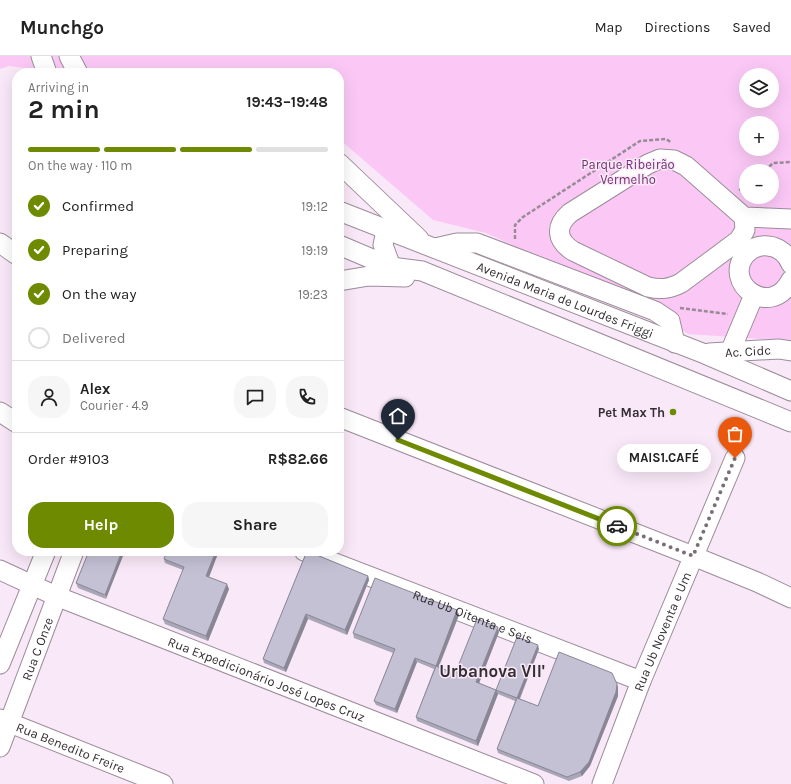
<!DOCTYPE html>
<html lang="en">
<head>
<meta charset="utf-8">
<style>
  :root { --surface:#fff; --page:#f6f6f6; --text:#222; --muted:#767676; --line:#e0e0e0; --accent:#6d8a01 }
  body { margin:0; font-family:Karla,sans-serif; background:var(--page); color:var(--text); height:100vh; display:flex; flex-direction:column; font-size:15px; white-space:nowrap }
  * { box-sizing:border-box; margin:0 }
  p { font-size:13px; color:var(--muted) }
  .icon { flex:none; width:22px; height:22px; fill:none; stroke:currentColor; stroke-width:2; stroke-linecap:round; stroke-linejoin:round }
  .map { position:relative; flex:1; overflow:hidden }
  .panel { position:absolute; left:12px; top:12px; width:332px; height:488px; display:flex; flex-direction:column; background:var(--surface); border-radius:16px; box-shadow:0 4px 16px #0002 }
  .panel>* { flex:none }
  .buttons { position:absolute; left:739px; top:12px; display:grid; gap:8px }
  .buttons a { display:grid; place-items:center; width:40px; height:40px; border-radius:50%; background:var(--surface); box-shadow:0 4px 16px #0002; font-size:20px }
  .pin { position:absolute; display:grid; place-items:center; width:34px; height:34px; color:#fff; margin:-41px -17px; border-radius:50% 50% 50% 0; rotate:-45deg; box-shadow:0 0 4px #0007 }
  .pin .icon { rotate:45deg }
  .courier { position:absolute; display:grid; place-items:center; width:40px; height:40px; margin:-20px; border:3px solid #6d8a01; border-radius:50%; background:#fff; color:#222; box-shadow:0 1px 5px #0007 }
  .bubble { position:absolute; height:28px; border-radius:14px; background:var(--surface); box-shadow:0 4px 16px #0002; font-size:13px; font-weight:700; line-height:28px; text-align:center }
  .headline em { font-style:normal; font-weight:700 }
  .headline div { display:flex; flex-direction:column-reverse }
  .headline { display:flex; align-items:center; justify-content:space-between; height:68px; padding:0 16px }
  h1 { font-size:26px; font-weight:700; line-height:30px }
  .bar { display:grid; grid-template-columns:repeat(4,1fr); gap:6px 4px; align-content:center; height:48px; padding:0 16px }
  .bar i { height:5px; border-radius:3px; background:var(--line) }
  .bar .on { background:var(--accent) }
  .bar p { grid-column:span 4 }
  .line { display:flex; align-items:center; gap:10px; padding:0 16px; border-top:1px solid var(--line) }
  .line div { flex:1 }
  .round { display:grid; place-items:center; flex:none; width:42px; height:42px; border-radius:16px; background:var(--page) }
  ol { padding:0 16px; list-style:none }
  li { display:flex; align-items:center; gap:12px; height:44px }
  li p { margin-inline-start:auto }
  li .icon { padding:4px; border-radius:50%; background:var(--accent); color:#fff; stroke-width:4 }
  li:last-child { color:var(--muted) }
  li i { width:22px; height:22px; border:2px solid var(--line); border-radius:50% }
  .button { display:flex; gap:8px; margin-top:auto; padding:8px 16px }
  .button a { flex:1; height:46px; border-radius:16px; background:var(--accent); color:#fff; font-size:16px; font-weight:700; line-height:46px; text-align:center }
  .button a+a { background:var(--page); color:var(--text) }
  header { display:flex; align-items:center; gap:24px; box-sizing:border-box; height:56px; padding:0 20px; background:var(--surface); border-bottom:1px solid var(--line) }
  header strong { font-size:19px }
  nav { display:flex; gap:22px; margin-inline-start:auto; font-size:14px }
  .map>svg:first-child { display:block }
  .green { fill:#fbc8f6; fill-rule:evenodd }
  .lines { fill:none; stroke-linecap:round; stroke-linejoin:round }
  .minor-casing { stroke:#9c8c9a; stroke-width:21 }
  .path { stroke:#978b95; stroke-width:2.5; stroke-dasharray:4 2; stroke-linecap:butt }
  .minor { stroke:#fff; stroke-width:19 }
  .wall { fill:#a9a6b7 }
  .shaded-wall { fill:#898795 }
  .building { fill:#c4c1d5; stroke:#898795 }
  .done { stroke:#796f78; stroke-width:4; stroke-dasharray:0 7.2 }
  .route { stroke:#6d8a01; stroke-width:5 }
  .poi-dot { fill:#6d8a01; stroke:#f9e8f7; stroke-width:1.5 }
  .labels { text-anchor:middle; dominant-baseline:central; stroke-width:3; stroke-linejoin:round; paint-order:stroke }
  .park-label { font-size:13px; fill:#733071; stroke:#f9e8f7 }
  .street-label { font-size:13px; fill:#342e33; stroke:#f9e8f7 }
  .poi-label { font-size:13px; font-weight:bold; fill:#342e33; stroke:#f9e8f7; text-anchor:end }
  .district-label { font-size:17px; font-weight:bold; fill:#342e33; stroke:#f9e8f7 }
</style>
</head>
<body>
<header>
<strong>Munchgo</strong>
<nav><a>Map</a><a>Directions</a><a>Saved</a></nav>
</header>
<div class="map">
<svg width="791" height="728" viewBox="0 0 791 728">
  <rect width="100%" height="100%" fill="#f9e8f7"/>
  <path class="green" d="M0 0H791V285L688 278 655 255 486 177 433 164 339 83V17H67L9 10 0 13ZM746 19H772V45H746ZM746 67H772V93H746ZM746 115H772V141H746Z"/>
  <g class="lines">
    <defs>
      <g id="minor">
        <path d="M41 0 47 17"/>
        <path d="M69 0 78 17"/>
        <path d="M339 107 419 183"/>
        <path id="s1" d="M339 155 705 298 791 335"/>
        <path d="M744 161 745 174 739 184 681 227C669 233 661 234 648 231L573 195C556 184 555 170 570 157L648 108 660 103 674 104 686 110 744 161 791 163"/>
        <path d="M386 174 383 189 391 211"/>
        <path d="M0 187 17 199"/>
        <path d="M339 189 391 211 422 215 791 366"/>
        <path d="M435 192 457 187H477L655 255 670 265 675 287"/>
        <path d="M791 208C787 198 779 191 768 190 760 189 752 192 746 198 721 227 771 264 791 224"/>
        <path d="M339 225 369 220 405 221"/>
        <path d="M730 296 754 239"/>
        <path id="s2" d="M709 297 779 293 791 295"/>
        <path d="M0 356 17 367"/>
        <path d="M339 361 693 500 757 526 791 542"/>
        <path id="s3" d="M304 495 641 625"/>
        <path id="s4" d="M0 514 56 540 534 728"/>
        <path d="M0 608 46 495"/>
        <path id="s5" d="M0 663 163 728"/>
        <path id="s6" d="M0 691 74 495"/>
        <path id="s7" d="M602 728 641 625 735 402"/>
      </g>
    </defs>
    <use href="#minor" class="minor-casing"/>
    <g class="path">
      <path d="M765 115 773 107 791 106"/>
      <path d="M739 134 746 131"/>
      <path d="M515 183V169L523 161 640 85 666 83 672 87"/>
      <path d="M680 252 728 258"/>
    </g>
    <use href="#minor" class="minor"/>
  </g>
  <g class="wall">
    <path d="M89 495 106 543 78 532 76 527Z"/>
    <path d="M307 495 368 520 369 524 347 579 308 563 286 616 264 607 263 603Z"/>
    <path d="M164 503 209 521 229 533 208 585 165 568 163 563 183 514 165 507Z"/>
    <path d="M457 554 459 559 439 611 455 618 499 576 479 627 496 634 539 593 520 643 538 650 617 628 618 632V640L590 710 582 720 569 725 498 697 497 693 515 645 498 638 478 690 417 665 416 661 434 613 417 606 397 657 376 649 374 645 393 597 354 582 353 577Z"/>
  </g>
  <g class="shaded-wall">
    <path d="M122 495H125L106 543 105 539Z"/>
    <path d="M216 495H219L208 524 206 520Z"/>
    <path d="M368 520 369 524 347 579 345 574Z"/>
    <path d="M227 528 229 533 208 585 206 580Z"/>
    <path d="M457 554 459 559 437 614 436 610Z"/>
    <path d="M306 558 308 563 286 616 284 612Z"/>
    <path d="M498 571 499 576 478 630 476 626Z"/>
    <path d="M538 589 539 593 518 646 517 642Z"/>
    <path d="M415 602 417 606 397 657 395 653Z"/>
    <path d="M617 628 618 632V640L590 710 582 720 580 716Z"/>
    <path d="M496 634 498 638 478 690 476 685Z"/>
  </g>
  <g class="building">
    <path d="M89 495H122L105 539 76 527Z"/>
    <path d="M167 495H216L206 520 227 528 206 580 163 563 184 511 164 503Z"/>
    <path d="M307 495 368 520 345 574 306 558 284 612 263 603Z"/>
    <path d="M375 522 457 554 436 610 415 602 395 653 374 645 395 593 353 577Z"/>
    <path d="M477 563 498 571 476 626 496 634 517 581 538 589 517 642 496 634 476 685 416 661 436 610 455 618Z"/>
    <path d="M559 596 612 617 617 628 616 636 589 706 580 716 567 721 497 693 517 642 538 650Z"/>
  </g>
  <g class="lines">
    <path class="done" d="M617 470 693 500 735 402"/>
    <path class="route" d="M398 384 617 470"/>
  </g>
  <circle class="poi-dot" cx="673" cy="356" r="4"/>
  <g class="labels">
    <g class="park-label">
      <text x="628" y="108">Parque Ribeirão<tspan x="628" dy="15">Vermelho</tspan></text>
    </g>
    <g class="street-label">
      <text stroke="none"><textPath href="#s1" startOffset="243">Avenida Maria de Lourdes Friggi</textPath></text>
      <text stroke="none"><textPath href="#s2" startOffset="39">Ac. Cidc</textPath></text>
      <text stroke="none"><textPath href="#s3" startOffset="181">Rua Ub Oitenta e Seis</textPath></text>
      <text stroke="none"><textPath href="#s7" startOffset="164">Rua Ub Noventa e Um</textPath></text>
      <text stroke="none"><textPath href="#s6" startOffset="105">Rua C Onze</textPath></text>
      <text stroke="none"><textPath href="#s4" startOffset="288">Rua Expedicionário José Lopes Cruz</textPath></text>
      <text stroke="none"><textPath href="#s5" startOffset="76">Rua Benedito Freire</textPath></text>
    </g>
    <g class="poi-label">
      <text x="665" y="356">Pet Max Th</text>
    </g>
    <g class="district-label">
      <text x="492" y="615">Urbanova VII'</text>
    </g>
  </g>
</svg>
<div class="buttons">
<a><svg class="icon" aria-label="layers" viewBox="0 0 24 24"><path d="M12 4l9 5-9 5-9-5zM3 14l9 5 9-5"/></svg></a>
<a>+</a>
<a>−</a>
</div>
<div class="pin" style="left:735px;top:402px;background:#ea580c"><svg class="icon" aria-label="bag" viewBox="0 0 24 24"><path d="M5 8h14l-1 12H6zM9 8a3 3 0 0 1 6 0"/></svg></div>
<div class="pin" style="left:398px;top:384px;background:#1f2937"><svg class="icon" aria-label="home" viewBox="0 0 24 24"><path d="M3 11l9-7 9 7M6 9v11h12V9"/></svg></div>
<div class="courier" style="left:617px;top:470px"><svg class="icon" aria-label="car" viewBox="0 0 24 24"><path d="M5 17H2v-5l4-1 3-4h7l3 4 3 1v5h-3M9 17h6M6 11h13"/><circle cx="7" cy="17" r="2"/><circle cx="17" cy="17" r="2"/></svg></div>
<div class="bubble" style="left:617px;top:388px;width:94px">MAIS1.CAFÉ</div>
<section class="panel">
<div class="headline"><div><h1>2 min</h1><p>Arriving in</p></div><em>19:43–19:48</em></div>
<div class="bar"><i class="on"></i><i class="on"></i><i class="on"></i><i></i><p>On the way · 110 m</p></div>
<ol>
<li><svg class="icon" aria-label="check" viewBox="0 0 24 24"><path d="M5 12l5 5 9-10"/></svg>Confirmed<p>19:12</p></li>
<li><svg class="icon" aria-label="check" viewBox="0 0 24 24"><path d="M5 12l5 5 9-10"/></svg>Preparing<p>19:19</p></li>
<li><svg class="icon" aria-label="check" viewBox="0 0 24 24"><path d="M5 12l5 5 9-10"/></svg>On the way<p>19:23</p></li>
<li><i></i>Delivered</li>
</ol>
<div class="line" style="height:72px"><a class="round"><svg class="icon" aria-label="person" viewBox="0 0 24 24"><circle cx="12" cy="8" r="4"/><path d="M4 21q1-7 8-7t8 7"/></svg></a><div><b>Alex</b><p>Courier · 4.9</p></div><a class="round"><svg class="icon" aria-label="chat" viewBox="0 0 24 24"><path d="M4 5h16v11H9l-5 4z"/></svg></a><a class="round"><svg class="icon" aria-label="phone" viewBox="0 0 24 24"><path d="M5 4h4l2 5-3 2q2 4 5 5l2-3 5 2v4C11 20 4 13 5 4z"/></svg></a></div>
<div class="line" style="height:52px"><div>Order #9103</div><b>R$82.66</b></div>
<div class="button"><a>Help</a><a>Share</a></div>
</section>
</div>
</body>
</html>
